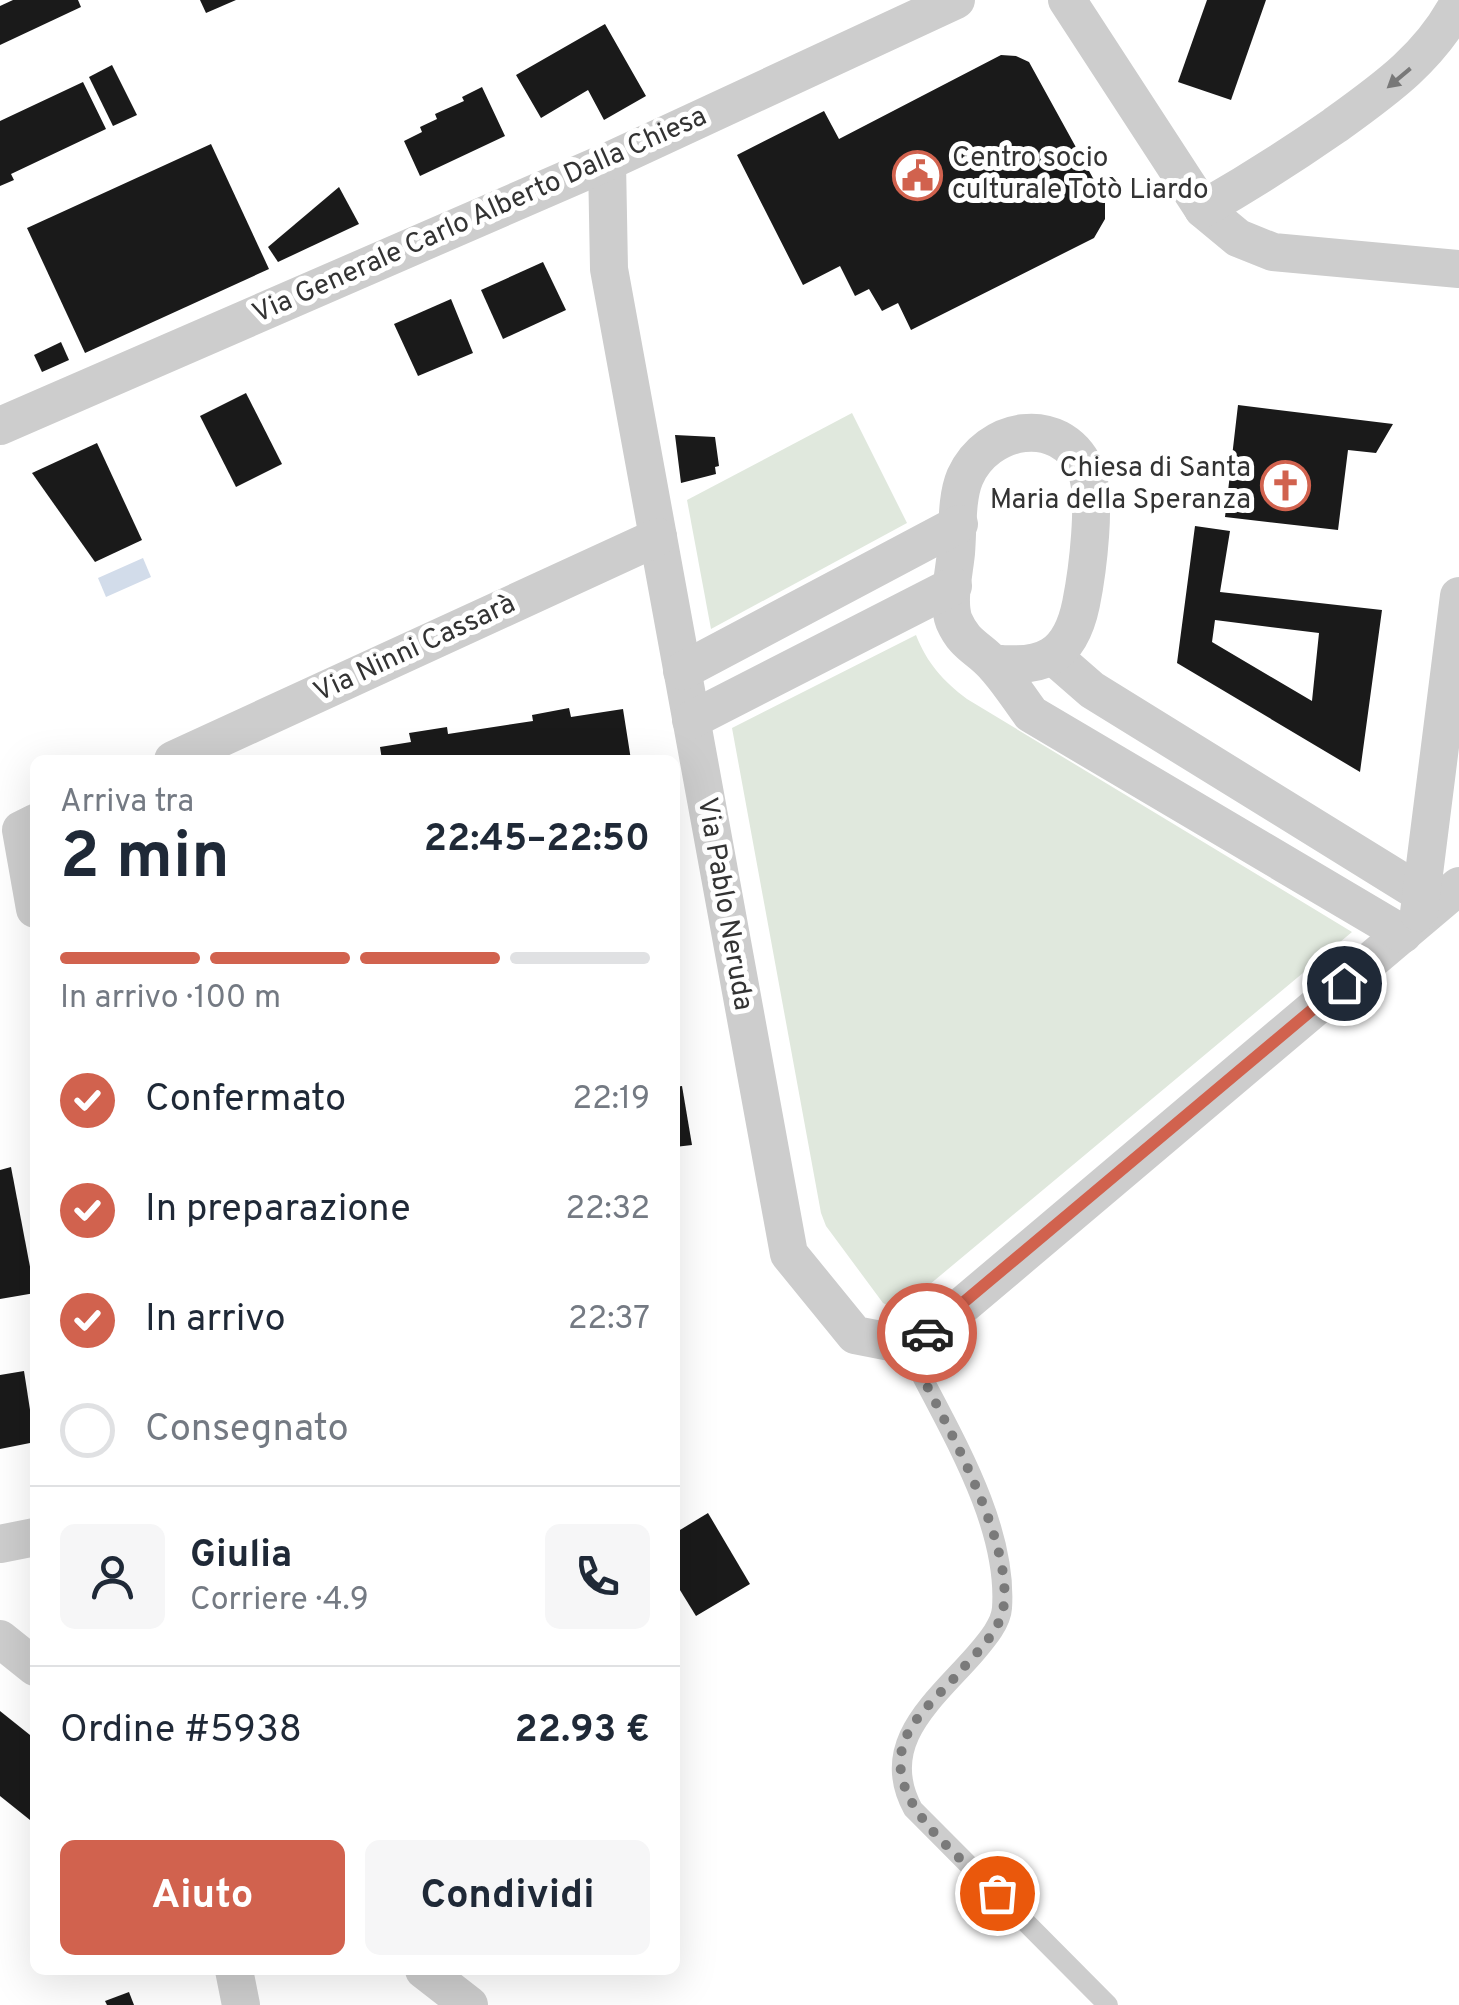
<!DOCTYPE html>
<html lang="it">
<head>
<meta charset="utf-8">
<style>
  :root { --surface:#fff; --page:#f6f6f7; --text:#1f2937; --muted:#747a83; --line:#e0e1e3; --accent:#d1624e }
  body { margin:0; font-family:Overpass,sans-serif; background:var(--page); color:var(--text); height:100vh; display:flex; flex-direction:column; font-size:38px; white-space:nowrap }
  * { box-sizing:border-box; margin:0 }
  p { font-size:32px; color:var(--muted) }
  .icon { flex:none; width:55px; height:55px; fill:none; stroke:currentColor; stroke-width:2; stroke-linecap:round; stroke-linejoin:round }
  .map { position:relative; flex:1; overflow:hidden }
  .panel { position:absolute; left:30px; top:755px; width:650px; height:1220px; display:flex; flex-direction:column; background:var(--surface); border-radius:15px; box-shadow:0 10px 40px #0002 }
  .panel>* { flex:none }
  .pin { position:absolute; display:grid; place-items:center; width:85px; height:85px; color:#fff; margin:-42px; border:5px solid #fff; border-radius:50%; box-shadow:0 2px 10px #0007 }
  .courier { position:absolute; display:grid; place-items:center; width:100px; height:100px; margin:-50px; border:8px solid #d1624e; border-radius:50%; background:#fff; color:#222; box-shadow:0 2px 12px #0007 }
  .overview em { font-style:normal; font-weight:700 }
  .overview div { display:flex; flex-direction:column-reverse }
  .overview { display:flex; align-items:center; justify-content:space-between; height:170px; padding:0 30px }
  h1 { font-size:65px; font-weight:700; line-height:75px }
  .bar { display:grid; grid-template-columns:repeat(4,1fr); gap:15px 10px; align-content:center; height:120px; padding:0 30px }
  .bar i { height:12px; border-radius:8px; background:var(--line) }
  .bar .selected { background:var(--accent) }
  .bar p { grid-column:span 4 }
  .line { display:flex; align-items:center; gap:25px; padding:0 30px; border-top:2px solid var(--line) }
  .line div { flex:1 }
  .round { display:grid; place-items:center; flex:none; width:105px; height:105px; border-radius:15px; background:var(--page) }
  ol { padding:0 30px; list-style:none }
  li { display:flex; align-items:center; gap:30px; height:110px }
  li p { margin-inline-start:auto }
  li .icon { padding:10px; border-radius:50%; background:var(--accent); color:#fff; stroke-width:4 }
  li:last-child { color:var(--muted) }
  li i { width:55px; height:55px; border:5px solid var(--line); border-radius:50% }
  .primary-button { display:flex; gap:20px; margin-top:auto; padding:20px 30px }
  .primary-button a { flex:1; height:115px; border-radius:15px; background:var(--accent); color:#fff; font-size:40px; font-weight:700; line-height:115px; text-align:center }
  .primary-button a+a { background:var(--page); color:var(--text) }
  .map>svg:first-child { display:block }
  .green { fill:#e0e8dd }
  .water { fill:#d2dcea }
  .building { fill:#1a1a1a; fill-rule:evenodd }
  .lines { fill:none; stroke-linecap:round; stroke-linejoin:round }
  .lane { stroke:#cdcdcd; stroke-width:20 }
  .street { stroke:#cdcdcd; stroke-width:38 }
  .oneway { fill:#787878 }
  .done { stroke:#7a7a7a; stroke-width:10; stroke-dasharray:0 18 }
  .route { stroke:#d1624e; stroke-width:12 }
  .labels { text-anchor:middle; dominant-baseline:central; stroke-width:10; stroke-linejoin:round; paint-order:stroke }
  .poi-label { font-size:28px; fill:#333; stroke:#fff; text-anchor:start }
  .street-label { font-size:28px; fill:#333; stroke:#fff }
</style>
</head>
<body>
<div class="map">
<svg width="1459" height="2005" viewBox="0 0 1459 2005">
  <rect width="100%" height="100%" fill="#fff"/>
  <g class="green">
    <path d="M852 413 907 523 711 629 687 500Z"/>
    <path d="M916 635C927 663 943 681 967 699L1352 932 905 1305 893 1308 883 1303 826 1226 821 1213 732 728Z"/>
  </g>
  <path class="water" d="M143 558 151 577 106 597 98 578Z"/>
  <g class="building">
    <path d="M13 0H78L81 7 0 45V6Z"/>
    <path d="M200 0H236L206 13Z"/>
    <path d="M1207 0H1266L1231 100 1178 82Z"/>
    <path d="M605 24 646 96 604 120 588 90 541 118 516 75Z"/>
    <path d="M1001 55 1016 56 1029 62 1105 200V219L1094 238 911 330 898 303 882 311 869 289 855 296 840 266 803 285 737 155 824 111 839 139Z"/>
    <path d="M112 65 137 115 113 126 89 77Z"/>
    <path d="M83 82 106 129 11 174 14 180 0 186V121Z"/>
    <path d="M482 87 505 136 420 176 404 141 422 132 420 127 437 119 435 114 464 101 462 97Z"/>
    <path d="M211 144 269 269 85 353 27 228Z"/>
    <path d="M339 187 359 224 278 262 268 247Z"/>
    <path d="M543 262 566 310 503 339 481 290Z"/>
    <path d="M451 299 473 353 418 376 394 324Z"/>
    <path d="M61 342 69 360 42 372 34 355Z"/>
    <path d="M246 393 282 464 236 487 200 416Z"/>
    <path d="M1238 405 1393 424 1376 453 1348 450 1338 530 1225 517Z"/>
    <path d="M675 435 715 437 719 466 715 467 716 474 681 483Z"/>
    <path d="M97 443 142 540 95 562 32 473Z"/>
    <path d="M1195 526 1230 531 1220 592 1382 610 1360 772 1177 663ZM1215 620 1319 633 1312 701 1212 642Z"/>
    <path d="M569 708 571 717 623 709 631 760H382L380 747 411 742 409 733 447 727 448 734 533 721 532 715Z"/>
    <path d="M682 1086 692 1145 675 1147V1087Z"/>
    <path d="M11 1167 35 1293 0 1299V1170Z"/>
    <path d="M24 1371 35 1442 0 1449V1375Z"/>
    <path d="M708 1513 750 1584 696 1616 675 1582V1533Z"/>
    <path d="M0 1711 35 1739V1824L0 1796Z"/>
    <path d="M129 1992 134 2005H107L105 2001Z"/>
  </g>
  <g class="lines">
    <path class="lane" d="M906 1345C944 1423 1008 1520 1002 1608 1001 1624 986 1641 975 1654 935 1700 877 1743 913 1809L1108 2005"/>
    <g class="street">
      <path d="M1067 0 1203 209 1238 238 1273 252 1459 269"/>
      <path d="M607 162 609 269 789 1254 855 1335 906 1345 937 1327 1459 886"/>
      <path d="M1203 209C1248 183 1291 156 1334 126 1384 90 1430 58 1459 2"/>
      <path d="M0 426 607 162 956 0"/>
      <path d="M1053 656 1092 690 1422 894"/>
      <path d="M993 663C1043 669 1070 657 1081 604 1087 574 1098 495 1085 468 1059 413 987 427 965 477 956 498 958 530 956 553 954 573 947 602 954 621 965 646 978 647 994 665 1008 680 1019 698 1031 714L1403 934"/>
      <path d="M682 671 959 524"/>
      <path d="M691 720 953 586"/>
      <path d="M173 760 658 537"/>
      <path d="M35 823 21 830 35 909"/>
      <path d="M1419 913 1459 596"/>
      <path d="M0 1544 35 1537"/>
      <path d="M0 1639 35 1667"/>
      <path d="M234 1970 241 2005"/>
      <path d="M424 1970 469 2005"/>
    </g>
  </g>
  <defs><path id="oneway-solid" d="M-6-.8H1V-3.2L6.5 0L1 3.2V.8H-6Z" transform="scale(2.5)"/></defs>
  <use class="oneway" href="#oneway-solid" transform="translate(1399 78) rotate(140)"/>
  <g class="lines">
    <path class="done" d="M927 1333 906 1345C936 1407 1020 1547 1002 1614 995 1637 972 1657 957 1675 941 1693 919 1712 908 1733 875 1797 958 1854 997 1893"/>
    <path class="route" d="M927 1333 1344 983"/>
  </g>
  <defs>
    <symbol id="civic-ring" viewBox="-11 -11 22 22"><circle r="9.5" fill="#fff" stroke="#d1624e" stroke-width="1.5"/><path d="M-.6-6.5H3V-4.5H.6V-3L4-1V1h2V6H-6V1h2V-1L-.6-3ZM-1.2 2.5V6h2.4V2.5Z" fill="#d1624e"/></symbol>
    <symbol id="church-ring" viewBox="-11 -11 22 22"><circle r="9.5" fill="#fff" stroke="#d1624e" stroke-width="1.5"/><path d="M-1.2-6h2.4v3.5h3.3v2.4h-3.3V6h-2.4V-.1h-3.3v-2.4h3.3Z" fill="#d1624e"/></symbol>
  </defs>
  <g fill-rule="evenodd">
    <use href="#civic-ring" x="890" y="148" width="55" height="55"/>
    <use href="#church-ring" x="1258" y="458" width="55" height="55"/>
  </g>
  <g class="labels">
    <g class="poi-label">
      <text x="952" y="159">Centro socio<tspan x="952" dy="32">culturale Totò Liardo</tspan></text>
      <text x="1251" y="469" text-anchor="end">Chiesa di Santa<tspan x="1251" dy="32">Maria della Speranza</tspan></text>
    </g>
    <g class="street-label">
      <text transform="translate(480 216) rotate(-24)">Via Generale Carlo Alberto Dalla Chiesa</text>
      <text transform="translate(415 649) rotate(-25)">Via Ninni Cassarà</text>
      <text transform="translate(724 904) rotate(80)">Via Pablo Neruda</text>
    </g>
  </g>
</svg>
<div class="pin" style="left:997px;top:1893px;background:#ea580c"><svg class="icon" aria-label="bag" viewBox="0 0 24 24"><path d="M5 8h14l-1 12H6zM9 8a3 3 0 0 1 6 0"/></svg></div>
<div class="pin" style="left:1344px;top:983px;background:#1f2937"><svg class="icon" aria-label="home" viewBox="0 0 24 24"><path d="M3 11l9-7 9 7M6 9v11h12V9"/></svg></div>
<div class="courier" style="left:927px;top:1333px"><svg class="icon" aria-label="car" viewBox="0 0 24 24"><path d="M5 17H2v-5l4-1 3-4h7l3 4 3 1v5h-3M9 17h6M6 11h13"/><circle cx="7" cy="17" r="2"/><circle cx="17" cy="17" r="2"/></svg></div>
<section class="panel">
<div class="overview"><div><h1>2 min</h1><p>Arriva tra</p></div><em>22:45–22:50</em></div>
<div class="bar"><i class="selected"></i><i class="selected"></i><i class="selected"></i><i></i><p>In arrivo · 100 m</p></div>
<ol>
<li><svg class="icon" aria-label="check" viewBox="0 0 24 24"><path d="M5 12l5 5 9-10"/></svg>Confermato<p>22:19</p></li>
<li><svg class="icon" aria-label="check" viewBox="0 0 24 24"><path d="M5 12l5 5 9-10"/></svg>In preparazione<p>22:32</p></li>
<li><svg class="icon" aria-label="check" viewBox="0 0 24 24"><path d="M5 12l5 5 9-10"/></svg>In arrivo<p>22:37</p></li>
<li><i></i>Consegnato</li>
</ol>
<div class="line" style="height:180px"><a class="round"><svg class="icon" aria-label="person" viewBox="0 0 24 24"><circle cx="12" cy="8" r="4"/><path d="M4 21q1-7 8-7t8 7"/></svg></a><div><b>Giulia</b><p>Corriere · 4.9</p></div><a class="round"><svg class="icon" aria-label="phone" viewBox="0 0 24 24"><path d="M5 4h4l2 5-3 2q2 4 5 5l2-3 5 2v4C11 20 4 13 5 4z"/></svg></a></div>
<div class="line" style="height:130px"><div>Ordine #5938</div><b>22.93 €</b></div>
<div class="primary-button"><a>Aiuto</a><a>Condividi</a></div>
</section>
</div>
</body>
</html>
